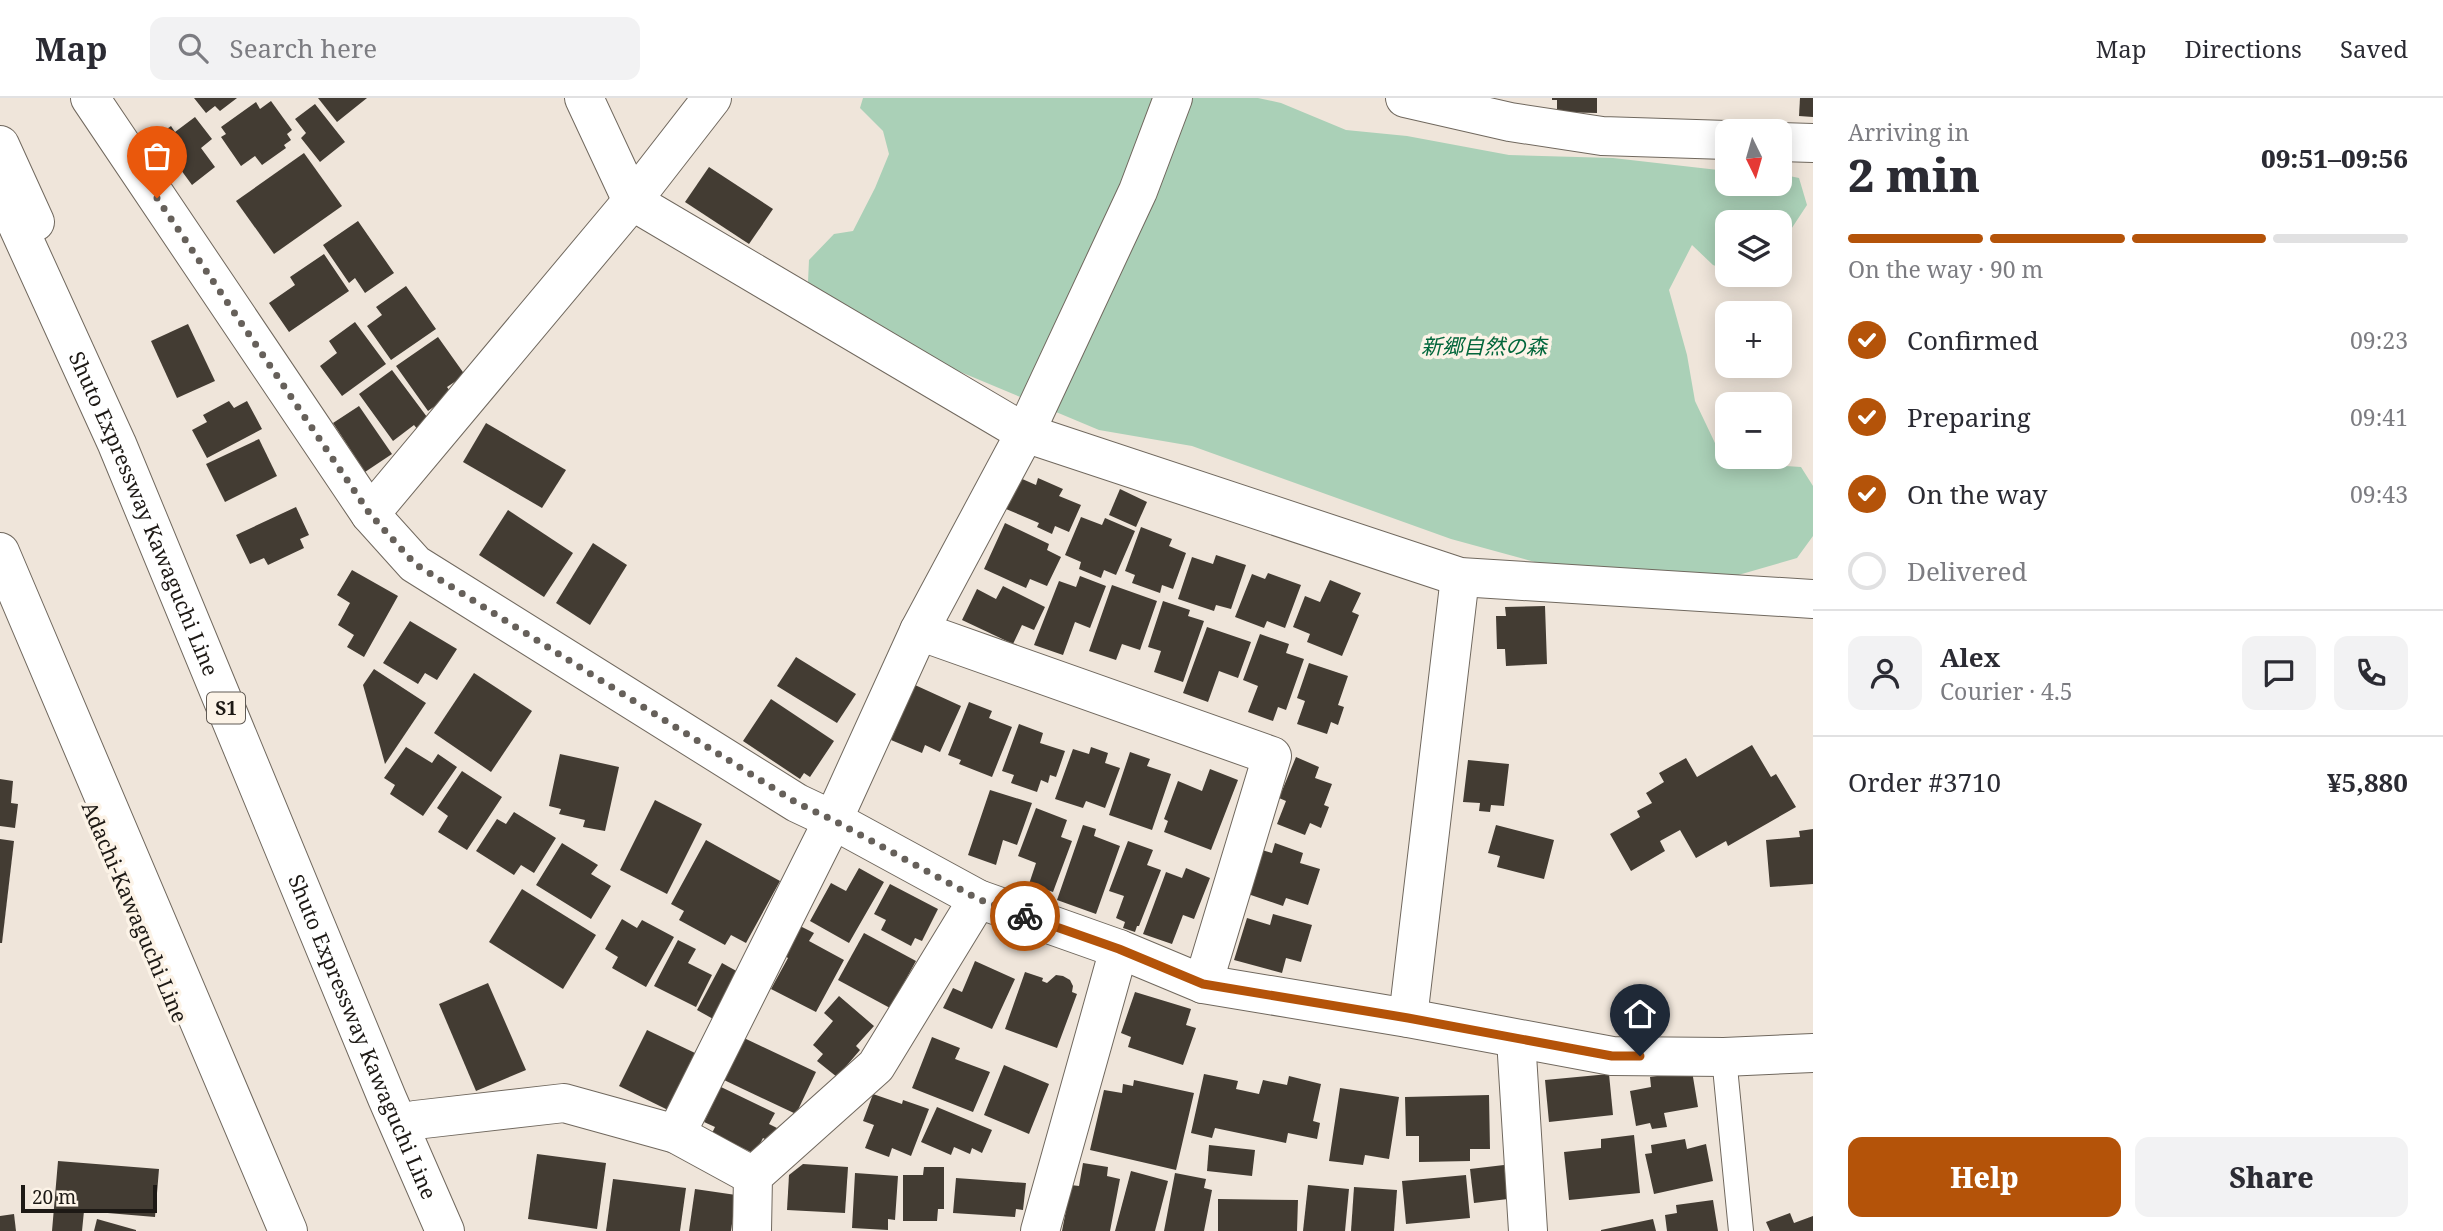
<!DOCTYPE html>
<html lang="en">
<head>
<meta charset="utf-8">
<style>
  :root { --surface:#fff; --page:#f2f2f3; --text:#2b2b33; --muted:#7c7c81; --line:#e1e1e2; --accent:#b45309 }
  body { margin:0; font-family:"Noto Serif","Noto Sans JP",serif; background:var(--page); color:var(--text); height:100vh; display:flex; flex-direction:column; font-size:26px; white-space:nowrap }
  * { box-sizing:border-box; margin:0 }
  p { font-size:23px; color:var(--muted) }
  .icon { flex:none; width:38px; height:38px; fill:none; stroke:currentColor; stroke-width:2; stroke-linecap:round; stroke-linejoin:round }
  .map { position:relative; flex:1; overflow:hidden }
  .details { display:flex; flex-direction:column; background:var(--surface); width:630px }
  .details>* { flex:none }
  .needle { width:46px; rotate:175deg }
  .controls { position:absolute; left:1715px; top:21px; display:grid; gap:14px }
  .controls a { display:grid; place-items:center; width:77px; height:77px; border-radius:14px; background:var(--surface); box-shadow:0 4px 18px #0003; font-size:35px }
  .scale { position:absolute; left:21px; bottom:18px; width:136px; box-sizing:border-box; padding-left:7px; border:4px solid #1d1915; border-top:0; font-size:19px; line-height:24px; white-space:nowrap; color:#1d1915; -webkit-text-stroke:5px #fcf3e7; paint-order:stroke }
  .pin { position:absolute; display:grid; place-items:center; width:60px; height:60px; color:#fff; margin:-72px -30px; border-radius:50% 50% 50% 0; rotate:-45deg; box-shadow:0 0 7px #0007 }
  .pin .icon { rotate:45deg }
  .courier { position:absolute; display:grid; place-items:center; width:70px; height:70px; margin:-35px; border:5px solid #b45309; border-radius:50%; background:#fff; color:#222; box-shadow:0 2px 9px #0007 }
  .summary em { font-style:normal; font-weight:800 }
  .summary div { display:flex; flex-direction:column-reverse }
  .summary { display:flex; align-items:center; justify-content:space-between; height:119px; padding:0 35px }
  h1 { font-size:46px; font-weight:800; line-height:52px }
  .bar { display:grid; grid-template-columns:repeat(4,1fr); gap:10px 7px; align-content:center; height:84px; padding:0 35px }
  .bar i { height:9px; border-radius:5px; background:var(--line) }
  .bar .active { background:var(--accent) }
  .bar p { grid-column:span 4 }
  .line { display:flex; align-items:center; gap:18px; padding:0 35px; border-top:2px solid var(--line) }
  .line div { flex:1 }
  .round { display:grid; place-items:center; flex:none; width:74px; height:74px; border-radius:14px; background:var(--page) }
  ol { padding:0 35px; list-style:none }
  li { display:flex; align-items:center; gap:21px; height:77px }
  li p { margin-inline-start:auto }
  li .icon { padding:7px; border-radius:50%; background:var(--accent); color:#fff; stroke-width:4 }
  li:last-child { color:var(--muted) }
  li i { width:38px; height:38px; border:4px solid var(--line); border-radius:50% }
  .cta { display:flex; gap:14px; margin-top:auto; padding:14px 35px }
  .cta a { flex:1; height:80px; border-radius:14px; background:var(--accent); color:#fff; font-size:28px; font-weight:800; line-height:80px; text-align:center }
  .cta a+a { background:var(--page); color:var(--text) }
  header { display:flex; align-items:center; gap:42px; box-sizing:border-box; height:98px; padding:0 35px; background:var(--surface); border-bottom:2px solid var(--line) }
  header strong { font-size:33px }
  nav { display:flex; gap:38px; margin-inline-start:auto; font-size:24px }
  .search { width:490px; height:63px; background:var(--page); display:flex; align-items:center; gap:18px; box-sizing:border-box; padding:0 24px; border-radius:14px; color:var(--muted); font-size:26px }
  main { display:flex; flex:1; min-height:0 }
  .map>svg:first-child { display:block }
  .green { fill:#aad0b7 }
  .building { fill:#433c33 }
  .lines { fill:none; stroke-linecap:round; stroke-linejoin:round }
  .lane-casing { stroke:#70685e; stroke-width:26 }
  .street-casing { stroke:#70685e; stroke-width:40 }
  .secondary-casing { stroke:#70685e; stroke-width:40 }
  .highway-casing { stroke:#70685e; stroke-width:40 }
  .lane { stroke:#fff; stroke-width:24 }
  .street { stroke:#fff; stroke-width:38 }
  .secondary { stroke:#fff; stroke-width:38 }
  .highway { stroke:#fff; stroke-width:38 }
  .done { stroke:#66605a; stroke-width:7; stroke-dasharray:0 12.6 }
  .route { stroke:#b45309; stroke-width:9 }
  .labels { text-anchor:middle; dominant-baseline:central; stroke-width:7; stroke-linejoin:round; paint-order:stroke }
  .shield { fill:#fcf3e7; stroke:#605a54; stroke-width:2 }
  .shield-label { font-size:19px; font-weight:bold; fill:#1d1915 }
  .park-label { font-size:21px; font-style:italic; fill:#02663b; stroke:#fcf3e7 }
  .street-label { font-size:21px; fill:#1d1915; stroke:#fcf3e7 }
</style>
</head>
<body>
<header>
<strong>Map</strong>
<div class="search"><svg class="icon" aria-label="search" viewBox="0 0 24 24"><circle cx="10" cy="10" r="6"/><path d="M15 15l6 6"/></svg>Search here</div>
<nav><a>Map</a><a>Directions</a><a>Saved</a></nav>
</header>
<main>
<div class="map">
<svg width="1813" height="1133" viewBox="0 0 1813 1133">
  <rect width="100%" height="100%" fill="#efe5da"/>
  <path class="green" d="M863 0H1258L1281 5 1346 32 1407 38 1509 57 1613 60 1727 73V86H1780V76L1799 80 1807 107 1780 148V124H1727V172L1713 167 1692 147 1669 192 1687 257 1695 303 1724 364 1801 369 1813 388V438L1797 460 1707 486 1564 472 1451 441 1192 348 1099 332 927 260 808 184 809 162 834 136 853 133 875 90 889 56 883 33 860 10Z"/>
  <g class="building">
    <path d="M194 0H237L220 13 215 8 206 15Z"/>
    <path d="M318 0H367L337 24Z"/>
    <path d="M1552 0H1597V15L1557 14V2H1552Z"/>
    <path d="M1800 0H1813V19L1799 18Z"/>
    <path d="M271 3 292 32 287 36 291 42 284 47 286 50 262 67 255 58 241 68 221 39 226 36 221 29 256 4 260 11Z"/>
    <path d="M315 6 345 44 320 64 301 40 306 35 295 21Z"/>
    <path d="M195 19 212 41 201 50 215 69 192 87 181 72 171 79 146 46 171 28 175 34Z"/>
    <path d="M304 55 342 108 274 156 236 103Z"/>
    <path d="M709 69 773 111 749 146 685 104Z"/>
    <path d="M358 123 394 175 365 195 355 180 349 185 323 147Z"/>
    <path d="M324 156 349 193 289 234 269 205 295 187 290 179Z"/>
    <path d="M406 188 436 231 391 262 367 228 382 217 376 209Z"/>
    <path d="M355 224 386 266 342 298 320 268 337 255 329 243Z"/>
    <path d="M188 226 215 283 177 300 151 243Z"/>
    <path d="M438 239 465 277 447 289 452 296 428 313 396 268Z"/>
    <path d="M392 272 430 323 418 332 414 327 393 343 359 296Z"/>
    <path d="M229 303 234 310 247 303 262 331 207 360 192 332 207 324 203 317Z"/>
    <path d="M359 308 392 356 365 374 333 325Z"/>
    <path d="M486 325 566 372 542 410 463 364Z"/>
    <path d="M259 341 277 378 225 404 206 366Z"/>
    <path d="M1020 380 1036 387 1038 380 1063 391 1059 398 1081 407 1069 434 1055 428 1052 436 1037 429 1039 425 1006 411Z"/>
    <path d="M1120 391 1147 404 1136 429 1109 417Z"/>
    <path d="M296 409 309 437 300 441 304 450 268 467 264 460 250 466 236 437Z"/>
    <path d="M508 412 573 455 544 499 479 457Z"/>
    <path d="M1081 419 1102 427 1105 420 1135 433 1116 477 1104 472 1101 480 1079 471 1081 464 1065 457Z"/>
    <path d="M1005 425 1049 446 1047 452 1061 459 1047 488 1030 481 1026 490 984 471Z"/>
    <path d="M1141 429 1172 441 1169 448 1186 455 1173 491 1162 487 1160 495 1132 485 1135 477 1125 473Z"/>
    <path d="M593 445 627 467 590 527 556 505Z"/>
    <path d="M1216 457 1246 467 1231 511 1216 507 1214 513 1178 501 1192 459 1213 466Z"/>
    <path d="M352 472 398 498 364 559 347 549 354 537 338 527 350 505 337 497Z"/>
    <path d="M1268 475 1301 487 1285 530 1267 523 1264 530 1235 519 1252 476 1265 481Z"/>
    <path d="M1080 478 1106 488 1090 530 1075 524 1063 557 1034 547 1059 483 1076 489Z"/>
    <path d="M1330 482 1361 495 1352 514 1359 517 1342 558 1307 544 1310 536 1293 529 1305 498 1320 504Z"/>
    <path d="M1112 487 1157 503 1140 552 1122 546 1116 562 1089 553Z"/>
    <path d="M1003 488 1045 509 1034 532 1022 527 1013 546 962 522 977 491 996 501Z"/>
    <path d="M1163 503 1190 512 1188 518 1204 523 1183 584 1154 574 1161 553 1148 549Z"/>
    <path d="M1545 508 1547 566 1506 568 1505 551H1497L1496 518H1506L1505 509Z"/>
    <path d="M410 523 457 551 437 582 425 575 418 586 383 565Z"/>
    <path d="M1207 529 1251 544 1238 580 1219 573 1208 604 1183 595Z"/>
    <path d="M1260 536 1289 546 1286 555 1304 561 1286 612 1278 609 1273 623 1248 614 1258 588 1243 582Z"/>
    <path d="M796 559 856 596 837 625 777 588Z"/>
    <path d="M1309 565 1348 578 1338 607 1344 609 1338 627 1331 624 1327 636 1297 626 1305 603 1297 600Z"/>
    <path d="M374 571 426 605 385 666 363 587Z"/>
    <path d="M474 575 532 613 491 674 434 635Z"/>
    <path d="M915 587 961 608 940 654 925 647 922 655 891 642Z"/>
    <path d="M771 601 834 643 810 679 804 675 800 681 743 643Z"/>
    <path d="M969 604 992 613 989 620 1012 629 992 679 959 666 961 662 948 657Z"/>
    <path d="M1019 626 1043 635 1040 645 1065 653 1056 679 1050 677 1048 685 1041 682 1037 694 1011 685 1014 677 1002 673Z"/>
    <path d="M1752 647 1771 679 1776 676 1796 709 1728 748 1726 743 1696 760 1680 732 1660 743 1665 753 1631 773 1610 736 1640 719 1637 713 1652 705 1646 695 1664 684 1659 675 1686 660 1697 679Z"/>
    <path d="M406 649 432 665 438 656 457 669 423 718 390 696 395 687 384 680Z"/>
    <path d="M1091 649 1108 655 1105 665 1120 670 1105 710 1086 703 1083 710 1055 701 1073 651 1089 656Z"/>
    <path d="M1130 654 1150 661 1147 668 1171 676 1152 732 1109 717Z"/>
    <path d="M560 656 619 669 605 733 583 729 585 722 559 716 561 711 549 708Z"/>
    <path d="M1296 659 1319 669 1315 680 1332 686 1324 707 1329 709 1321 730 1310 725 1305 737 1277 726 1286 703 1279 700Z"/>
    <path d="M1468 662 1509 666 1504 708 1491 707 1490 714 1479 713 1480 705 1463 704Z"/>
    <path d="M1210 671 1238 682 1211 752 1164 734 1168 723 1164 721 1178 683 1202 693Z"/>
    <path d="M462 673 502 699 467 752 438 734 448 718 437 710Z"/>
    <path d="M0 681 13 683 11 705 18 706 15 730 0 728Z"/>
    <path d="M990 692 1032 705 1017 747 1003 742 996 767 968 757Z"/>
    <path d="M655 702 702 726 667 796 620 772Z"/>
    <path d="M1036 710 1067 722 1061 739 1072 743 1053 794 1047 792 1045 799 1032 794 1034 787 1029 786 1036 765 1018 758Z"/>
    <path d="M514 714 556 740 534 775 521 767 514 777 476 753 497 721 506 726Z"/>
    <path d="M1083 727 1096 731 1094 738 1120 748 1096 816 1057 802Z"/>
    <path d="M1496 727 1554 742 1544 781 1497 769 1500 758 1488 755Z"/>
    <path d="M1813 731V786L1770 789 1766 742 1800 739 1799 733Z"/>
    <path d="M0 741 14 743 2 845H0Z"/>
    <path d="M706 742 780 783 746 845 731 837 725 847 679 822 684 813 671 806Z"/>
    <path d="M1128 743 1153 752 1147 767 1161 772 1139 828H1137L1135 834 1123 830 1125 824 1116 820 1124 798 1109 793Z"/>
    <path d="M562 745 598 767 591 776 611 788 591 821 536 787Z"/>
    <path d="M1275 745 1303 755 1300 765 1320 771 1308 807 1286 800 1283 808 1248 796 1262 752 1272 755Z"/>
    <path d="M859 770 884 784 849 845 810 823 831 785 846 793Z"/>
    <path d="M1186 770 1210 780 1194 821 1183 817 1172 846 1143 836 1166 774 1182 780Z"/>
    <path d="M890 786 938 811 922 843 915 840 911 848 881 832 886 822 874 816Z"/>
    <path d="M522 791 596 837 563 891 489 844Z"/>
    <path d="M1273 816 1312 827 1301 864 1286 860 1282 875 1234 862 1247 820 1270 827Z"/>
    <path d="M622 821 637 830 642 822 674 839 646 889 612 870 618 859 605 851Z"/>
    <path d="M798 827 814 835 809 843 844 862 816 914 771 891 788 860 782 856Z"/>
    <path d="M864 835 916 863 890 910 838 882Z"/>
    <path d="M678 842 696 851 688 865 712 877 696 909 654 888Z"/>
    <path d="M975 863 1015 881 992 931 943 910 953 890 962 894Z"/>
    <path d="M722 865 740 875 715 922 697 912Z"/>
    <path d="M1025 874 1043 880 1042 883 1047 885 1056 877 1063 878 1070 882 1073 888 1072 894 1077 896 1057 950 1005 931Z"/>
    <path d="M488 885 526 972 476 993 439 906Z"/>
    <path d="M1135 894 1191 911 1186 927 1196 930 1183 967 1128 949 1131 939 1121 935Z"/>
    <path d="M839 898 874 928 856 948 860 952 837 979 817 963 823 956 813 947 833 923 824 915Z"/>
    <path d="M647 932 695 955 668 1012 619 988Z"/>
    <path d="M932 939 960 950 955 961 990 974 973 1014 912 990Z"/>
    <path d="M744 940 816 974 796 1016 724 982Z"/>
    <path d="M1004 967 1049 986 1029 1036 984 1017Z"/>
    <path d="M1692 973 1698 1009 1664 1015 1667 1029 1652 1031 1650 1025 1636 1028 1630 993 1651 989 1650 979Z"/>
    <path d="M1204 976 1238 983 1236 991 1259 996 1263 982 1287 987 1289 978 1321 986 1313 1023 1320 1025 1317 1041 1288 1035 1286 1045 1215 1030 1212 1040 1191 1035Z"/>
    <path d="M1609 976 1613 1017 1549 1024 1545 982Z"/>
    <path d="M1134 982 1194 995 1176 1072 1090 1052 1104 992 1122 995 1123 986 1133 988Z"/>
    <path d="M721 989 775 1015 769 1026 777 1030 770 1044 763 1040 755 1056 712 1035 715 1029 704 1024Z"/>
    <path d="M1340 990 1399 999 1389 1061 1365 1057 1363 1067 1329 1063Z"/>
    <path d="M873 996 902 1006 903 1002 929 1011 911 1058 892 1050 889 1059 865 1050 874 1027 863 1023Z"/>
    <path d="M1489 997 1490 1051H1470V1063L1419 1064V1038H1406L1405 999Z"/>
    <path d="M937 1009 992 1032 982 1055 972 1050 970 1056 954 1049 951 1057 921 1044Z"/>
    <path d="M1634 1037 1640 1095 1569 1102 1564 1054 1601 1050V1041Z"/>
    <path d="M1685 1041 1687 1051 1706 1046 1713 1083 1654 1096 1645 1056 1652 1055 1651 1047Z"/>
    <path d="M1209 1047 1255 1052 1252 1078 1207 1073Z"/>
    <path d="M537 1056 606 1065 597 1131 528 1121Z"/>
    <path d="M58 1063 159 1071 155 1119 84 1113 82 1133H52Z"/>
    <path d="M1083 1065 1108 1069 1107 1078 1120 1081 1110 1133H1062L1071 1087 1079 1088Z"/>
    <path d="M803 1066 848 1069 845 1115 787 1112 789 1077Z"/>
    <path d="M1504 1067 1508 1101 1474 1105 1470 1071Z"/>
    <path d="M924 1069H944V1111H938L937 1123H903V1077H923Z"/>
    <path d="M1131 1073 1168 1083 1155 1133H1115Z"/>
    <path d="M855 1075 898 1078 895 1122 888 1121V1132L852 1130Z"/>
    <path d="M1175 1075 1206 1081 1204 1090 1212 1092 1204 1133H1164Z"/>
    <path d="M1466 1077 1470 1120 1406 1126 1402 1083Z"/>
    <path d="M956 1080 1026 1085 1023 1112 1016 1111 1015 1119 953 1115Z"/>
    <path d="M613 1081 686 1090 680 1133H606Z"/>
    <path d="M1308 1087 1349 1091 1345 1133H1303Z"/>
    <path d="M1354 1089 1397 1092 1394 1133H1351Z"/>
    <path d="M695 1091 736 1097 731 1133H689Z"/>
    <path d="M1218 1101 1298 1102 1297 1133H1218Z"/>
    <path d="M1713 1102 1718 1133H1667L1665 1117 1677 1115 1676 1107Z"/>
    <path d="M1790 1115 1794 1125 1813 1118V1133H1770L1766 1124Z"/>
    <path d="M14 1116 16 1133H0V1118Z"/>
    <path d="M97 1121 136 1132V1133H94Z"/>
    <path d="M1653 1121 1656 1133H1601V1132Z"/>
  </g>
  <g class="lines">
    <defs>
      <path id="lane" d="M1724 959 1741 1133"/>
      <g id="street">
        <path d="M90 0 370 416 415 466 797 705 833 722 978 801 1119 851 1203 886 1408 920 1612 958 1724 959 1813 955"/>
        <path d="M584 0 632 103 1025 335 1460 479 1813 501"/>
        <path d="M1405 0 1510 24 1602 38 1727 42"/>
        <path d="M1780 44 1813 45"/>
        <path d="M370 416 632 103 712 0"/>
        <path d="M919 533 1272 658 1203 886"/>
        <path d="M1408 920 1460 479"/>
        <path d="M1516 941 1528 1133"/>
        <path d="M415 1022 564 1005 676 1036 753 1078"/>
        <path d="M676 1036 833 722 919 533 1025 335 1138 93 1173 0"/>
        <path d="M752 1133 753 1078 876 968 978 801"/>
        <path d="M1040 1133 1119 851"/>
      </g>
      <path id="secondary" d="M0 47 35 124"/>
      <g id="highway">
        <path id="s1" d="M0 89 117 346 387 1000 445 1133"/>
        <path d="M0 454 288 1133"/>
      </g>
    </defs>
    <use href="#lane" class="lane-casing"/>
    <use href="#street" class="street-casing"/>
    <use href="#secondary" class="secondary-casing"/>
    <use href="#highway" class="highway-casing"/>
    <use href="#lane" class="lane"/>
    <use href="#street" class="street"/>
    <use href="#secondary" class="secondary"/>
    <use href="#highway" class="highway"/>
  </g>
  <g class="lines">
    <path class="done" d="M157 100 370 416 415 466 797 705 833 722 978 801 1025 818"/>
    <path class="route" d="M1025 818 1119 851 1203 886 1408 920 1612 958H1640"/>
  </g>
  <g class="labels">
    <rect class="shield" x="207" y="594.5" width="38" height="31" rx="5"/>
    <g class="shield-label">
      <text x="226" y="610">S1</text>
    </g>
    <g class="park-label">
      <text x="1484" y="248">新郷自然の森</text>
    </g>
    <g class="street-label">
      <text stroke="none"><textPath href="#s1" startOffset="357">Shuto Expressway Kawaguchi Line</textPath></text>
      <text transform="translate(135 814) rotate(67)">Adachi-Kawaguchi Line</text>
      <text stroke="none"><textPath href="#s1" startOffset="924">Shuto Expressway Kawaguchi Line</textPath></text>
    </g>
  </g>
</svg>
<div class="controls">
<a><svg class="needle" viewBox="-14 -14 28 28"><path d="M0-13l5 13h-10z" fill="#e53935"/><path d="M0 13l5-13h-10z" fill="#7c7c81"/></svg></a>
<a><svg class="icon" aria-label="layers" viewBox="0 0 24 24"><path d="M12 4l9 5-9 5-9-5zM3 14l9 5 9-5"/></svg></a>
<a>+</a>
<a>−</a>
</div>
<div class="scale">20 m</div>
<div class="pin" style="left:157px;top:100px;background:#ea580c"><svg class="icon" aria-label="bag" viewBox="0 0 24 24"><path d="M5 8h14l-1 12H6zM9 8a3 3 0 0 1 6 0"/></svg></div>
<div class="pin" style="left:1640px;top:958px;background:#1f2937"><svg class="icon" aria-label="home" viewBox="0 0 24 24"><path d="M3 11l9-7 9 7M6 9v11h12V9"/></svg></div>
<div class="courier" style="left:1025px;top:818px"><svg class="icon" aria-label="bike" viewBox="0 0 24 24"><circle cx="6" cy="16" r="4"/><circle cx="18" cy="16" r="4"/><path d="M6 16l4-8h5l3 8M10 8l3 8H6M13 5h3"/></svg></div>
</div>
<section class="details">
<div class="summary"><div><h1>2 min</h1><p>Arriving in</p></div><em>09:51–09:56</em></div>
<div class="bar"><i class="active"></i><i class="active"></i><i class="active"></i><i></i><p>On the way · 90 m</p></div>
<ol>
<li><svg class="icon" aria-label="check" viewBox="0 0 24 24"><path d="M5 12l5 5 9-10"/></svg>Confirmed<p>09:23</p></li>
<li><svg class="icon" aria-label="check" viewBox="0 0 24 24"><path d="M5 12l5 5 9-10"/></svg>Preparing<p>09:41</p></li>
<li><svg class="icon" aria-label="check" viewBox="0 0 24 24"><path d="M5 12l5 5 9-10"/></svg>On the way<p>09:43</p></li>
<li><i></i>Delivered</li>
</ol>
<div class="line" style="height:126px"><a class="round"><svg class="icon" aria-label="person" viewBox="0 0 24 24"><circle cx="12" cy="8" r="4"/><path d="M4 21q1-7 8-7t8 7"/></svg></a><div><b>Alex</b><p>Courier · 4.5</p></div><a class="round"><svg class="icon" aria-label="chat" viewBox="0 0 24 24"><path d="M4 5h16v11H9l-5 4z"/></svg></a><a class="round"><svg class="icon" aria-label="phone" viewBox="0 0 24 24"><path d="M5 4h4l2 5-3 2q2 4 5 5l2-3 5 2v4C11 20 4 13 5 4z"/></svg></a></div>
<div class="line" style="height:91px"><div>Order #3710</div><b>¥5,880</b></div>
<div class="cta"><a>Help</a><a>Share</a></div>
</section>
</main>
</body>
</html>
